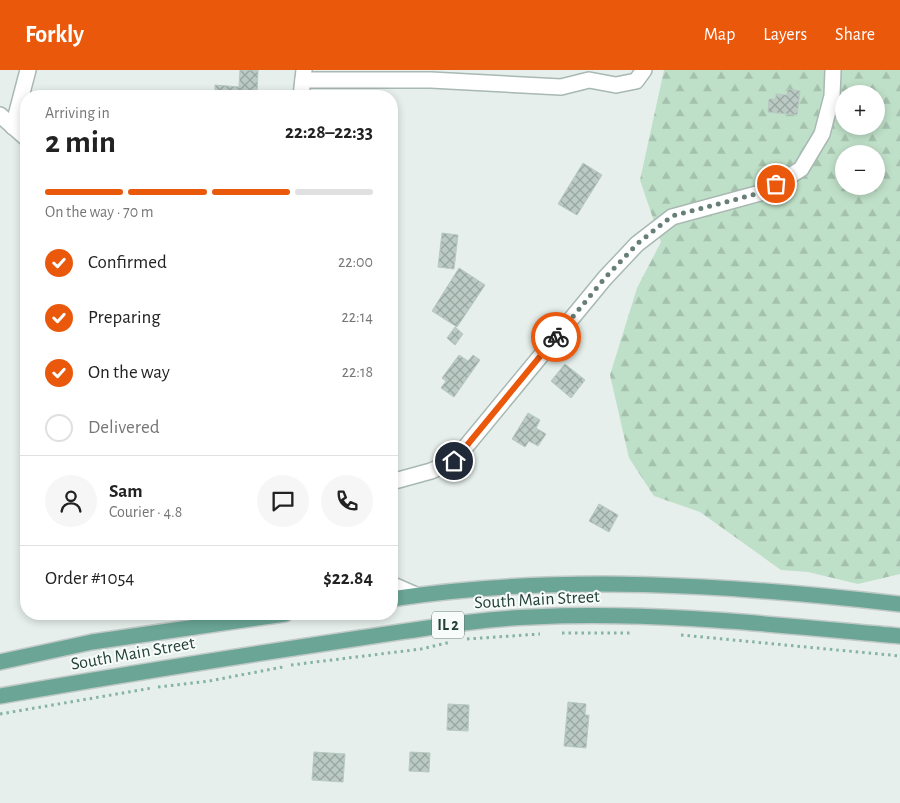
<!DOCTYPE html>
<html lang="en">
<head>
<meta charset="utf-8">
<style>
  :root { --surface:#fff; --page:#f6f6f6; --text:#222; --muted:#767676; --line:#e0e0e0; --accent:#ea580c }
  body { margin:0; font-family:"Alegreya Sans",sans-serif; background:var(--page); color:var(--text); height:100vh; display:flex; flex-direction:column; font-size:19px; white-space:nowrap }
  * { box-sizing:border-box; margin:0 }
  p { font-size:16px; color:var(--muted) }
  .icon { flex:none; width:28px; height:28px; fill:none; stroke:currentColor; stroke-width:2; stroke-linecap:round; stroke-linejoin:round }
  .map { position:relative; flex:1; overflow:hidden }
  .panel { position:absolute; left:20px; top:20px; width:378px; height:530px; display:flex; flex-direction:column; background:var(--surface); border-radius:20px; box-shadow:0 2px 8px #0003 }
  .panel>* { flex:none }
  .tools { position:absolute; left:835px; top:15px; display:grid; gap:10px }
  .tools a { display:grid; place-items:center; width:50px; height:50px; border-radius:50%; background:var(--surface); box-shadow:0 2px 8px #0003; font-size:25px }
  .pin { position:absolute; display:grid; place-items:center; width:42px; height:42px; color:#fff; margin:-21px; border:2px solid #fff; border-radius:50%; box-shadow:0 1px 5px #0007 }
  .courier { position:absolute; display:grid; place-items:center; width:50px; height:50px; margin:-25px; border:4px solid #ea580c; border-radius:50%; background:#fff; color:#222; box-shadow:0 1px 6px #0007 }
  .head em { font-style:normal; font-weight:600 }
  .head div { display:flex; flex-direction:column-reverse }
  .head { display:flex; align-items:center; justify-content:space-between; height:85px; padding:0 25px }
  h1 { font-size:32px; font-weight:600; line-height:38px }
  .bar { display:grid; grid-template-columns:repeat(4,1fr); gap:8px 5px; align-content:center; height:60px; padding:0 25px }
  .bar i { height:6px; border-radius:4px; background:var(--line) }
  .bar .selected { background:var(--accent) }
  .bar p { grid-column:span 4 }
  .line { display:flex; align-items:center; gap:12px; padding:0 25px; border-top:1px solid var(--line) }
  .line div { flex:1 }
  .round { display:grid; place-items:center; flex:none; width:52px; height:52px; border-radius:26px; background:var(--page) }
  ol { padding:0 25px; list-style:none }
  li { display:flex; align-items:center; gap:15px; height:55px }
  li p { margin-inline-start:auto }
  li .icon { padding:5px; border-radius:50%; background:var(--accent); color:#fff; stroke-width:4 }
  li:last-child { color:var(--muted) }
  li i { width:28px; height:28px; border:2px solid var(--line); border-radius:50% }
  header { display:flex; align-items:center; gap:30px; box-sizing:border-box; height:70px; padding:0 25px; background:var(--accent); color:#fff }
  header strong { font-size:24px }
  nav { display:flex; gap:28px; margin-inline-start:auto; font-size:18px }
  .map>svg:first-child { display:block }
  .forest { fill:url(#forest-firs); fill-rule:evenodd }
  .building { fill:url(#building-cross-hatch); stroke:#b8c9c2 }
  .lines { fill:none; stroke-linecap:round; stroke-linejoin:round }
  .minor-casing { stroke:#a8b8b2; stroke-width:18 }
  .major-casing { stroke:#c2cac8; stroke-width:18 }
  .path { stroke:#86b3a5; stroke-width:3; stroke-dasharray:2.5 4; stroke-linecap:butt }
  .minor { stroke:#fff; stroke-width:15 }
  .major { stroke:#6aa596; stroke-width:15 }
  .done { stroke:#687f78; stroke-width:5; stroke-dasharray:0 9 }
  .route { stroke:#ea580c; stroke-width:6 }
  .labels { text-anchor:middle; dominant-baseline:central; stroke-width:4; stroke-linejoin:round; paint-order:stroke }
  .shield { fill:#f7fbf9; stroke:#637a73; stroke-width:1 }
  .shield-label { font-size:16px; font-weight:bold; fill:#24423a }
  .street-label { font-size:18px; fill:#24423a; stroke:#f7fbf9 }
</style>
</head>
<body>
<header>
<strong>Forkly</strong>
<nav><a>Map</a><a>Layers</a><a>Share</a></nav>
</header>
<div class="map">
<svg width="900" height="733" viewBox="0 0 900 733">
  <defs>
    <pattern id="forest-firs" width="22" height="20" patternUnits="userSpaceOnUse" patternTransform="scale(1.25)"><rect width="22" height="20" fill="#bfe0c8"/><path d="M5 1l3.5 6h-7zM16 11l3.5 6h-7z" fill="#a4c1ad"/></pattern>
    <pattern id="building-cross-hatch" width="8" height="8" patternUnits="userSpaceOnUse" patternTransform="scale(1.25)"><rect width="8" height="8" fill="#bbcac4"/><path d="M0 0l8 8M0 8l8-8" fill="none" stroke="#98a6a0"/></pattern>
  </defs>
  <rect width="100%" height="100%" fill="#e6efeb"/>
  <path class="forest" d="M664 0H900V504L858 514 808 502 781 500 700 442 654 426 629 388 610 305 637 218 661 172 640 110ZM844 24H876V56H844ZM844 84H876V116H844Z"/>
  <g class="building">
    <path d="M240 0H258L257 25 232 23V26H215V15L239 17Z"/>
    <path d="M788 19 800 21 797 45 768 42 769 29H776V24L787 25Z"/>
    <path d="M583 93 602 105 577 145 558 134Z"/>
    <path d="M442 163 458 165 454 199 438 197Z"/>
    <path d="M459 198 485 215 457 257 432 241Z"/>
    <path d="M455 257 463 264 455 275 447 268Z"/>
    <path d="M459 285 468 291 473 285 480 290 454 327 441 318 446 311 442 308Z"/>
    <path d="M565 294 585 310 571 328 551 311Z"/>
    <path d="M528 343 540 350 536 358 546 364 538 376 529 371 525 377 512 369Z"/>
    <path d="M599 434 618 445 609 462 589 451Z"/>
    <path d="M568 632 586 634 585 645H589L586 678 564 676Z"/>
    <path d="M448 634 469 635 468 661 447 660Z"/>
    <path d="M314 682 345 684 343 712 312 710Z"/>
    <path d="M410 682 430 683 429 702 409 701Z"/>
  </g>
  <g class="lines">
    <defs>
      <g id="minor">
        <path d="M303 10H431L561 17 589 10 616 15 636 11 644 0"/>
        <path d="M301 26 304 0"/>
        <path d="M0 45 26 68"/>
        <path d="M13 57 28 0"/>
        <path d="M391 412 431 401 454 391 605 208 637 174 672 147 764 122 801 99 822 64 832 26 833 0"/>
        <path d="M391 514 416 525"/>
      </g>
      <g id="major">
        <path d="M391 529C561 503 730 515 900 534"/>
        <path d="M0 592 92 572 285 544"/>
        <path d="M0 626C120 605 240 586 360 568 417 560 474 549 532 547 655 541 777 555 900 566"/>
      </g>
    </defs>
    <use href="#minor" class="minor-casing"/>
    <use href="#major" class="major-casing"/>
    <g class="path">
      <path d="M562 563H633"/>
      <path d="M681 565 900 586"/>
      <path d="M467 569 540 564"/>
      <path d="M291 595 421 579 451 572"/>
      <path d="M158 617 209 611 283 597"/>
      <path d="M0 644 152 618"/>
    </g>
    <use href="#minor" class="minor"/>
    <use href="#major" class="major"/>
  </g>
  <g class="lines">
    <path class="done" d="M556 267 605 208 637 174 672 146 764 122 776 114"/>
    <path class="route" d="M454 391 556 267"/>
  </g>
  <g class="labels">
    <rect class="shield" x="432" y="541.5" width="32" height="27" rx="4"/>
    <g class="shield-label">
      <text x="448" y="555">IL 2</text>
    </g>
    <g class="street-label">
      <text transform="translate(537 530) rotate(-3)">South Main Street</text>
      <text transform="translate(133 584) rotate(-10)">South Main Street</text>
    </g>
  </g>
</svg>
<div class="tools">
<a>+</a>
<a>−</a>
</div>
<div class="pin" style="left:776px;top:114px;background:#ea580c"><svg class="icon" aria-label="bag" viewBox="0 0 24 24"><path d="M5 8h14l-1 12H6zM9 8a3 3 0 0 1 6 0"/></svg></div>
<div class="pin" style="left:454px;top:391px;background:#1f2937"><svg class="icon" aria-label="home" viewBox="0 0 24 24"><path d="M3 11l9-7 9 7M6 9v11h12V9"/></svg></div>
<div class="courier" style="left:556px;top:267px"><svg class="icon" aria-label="bike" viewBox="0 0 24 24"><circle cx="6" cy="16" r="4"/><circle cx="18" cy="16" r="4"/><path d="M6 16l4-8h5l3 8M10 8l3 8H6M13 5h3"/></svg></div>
<section class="panel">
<div class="head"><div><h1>2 min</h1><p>Arriving in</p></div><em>22:28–22:33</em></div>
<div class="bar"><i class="selected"></i><i class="selected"></i><i class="selected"></i><i></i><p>On the way · 70 m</p></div>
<ol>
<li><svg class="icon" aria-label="check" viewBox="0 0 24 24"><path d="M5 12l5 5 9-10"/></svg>Confirmed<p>22:00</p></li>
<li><svg class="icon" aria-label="check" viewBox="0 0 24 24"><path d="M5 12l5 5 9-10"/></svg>Preparing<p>22:14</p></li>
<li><svg class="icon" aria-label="check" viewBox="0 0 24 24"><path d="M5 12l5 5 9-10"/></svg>On the way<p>22:18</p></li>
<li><i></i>Delivered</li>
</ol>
<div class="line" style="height:90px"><a class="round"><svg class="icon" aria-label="person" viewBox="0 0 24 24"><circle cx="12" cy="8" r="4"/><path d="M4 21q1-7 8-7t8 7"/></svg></a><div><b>Sam</b><p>Courier · 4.8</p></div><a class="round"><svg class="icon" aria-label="chat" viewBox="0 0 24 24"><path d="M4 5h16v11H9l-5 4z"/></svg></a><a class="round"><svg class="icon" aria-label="phone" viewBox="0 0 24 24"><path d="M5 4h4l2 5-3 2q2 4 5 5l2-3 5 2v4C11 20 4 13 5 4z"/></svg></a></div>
<div class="line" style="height:65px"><div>Order #1054</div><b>$22.84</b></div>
</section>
</div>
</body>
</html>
